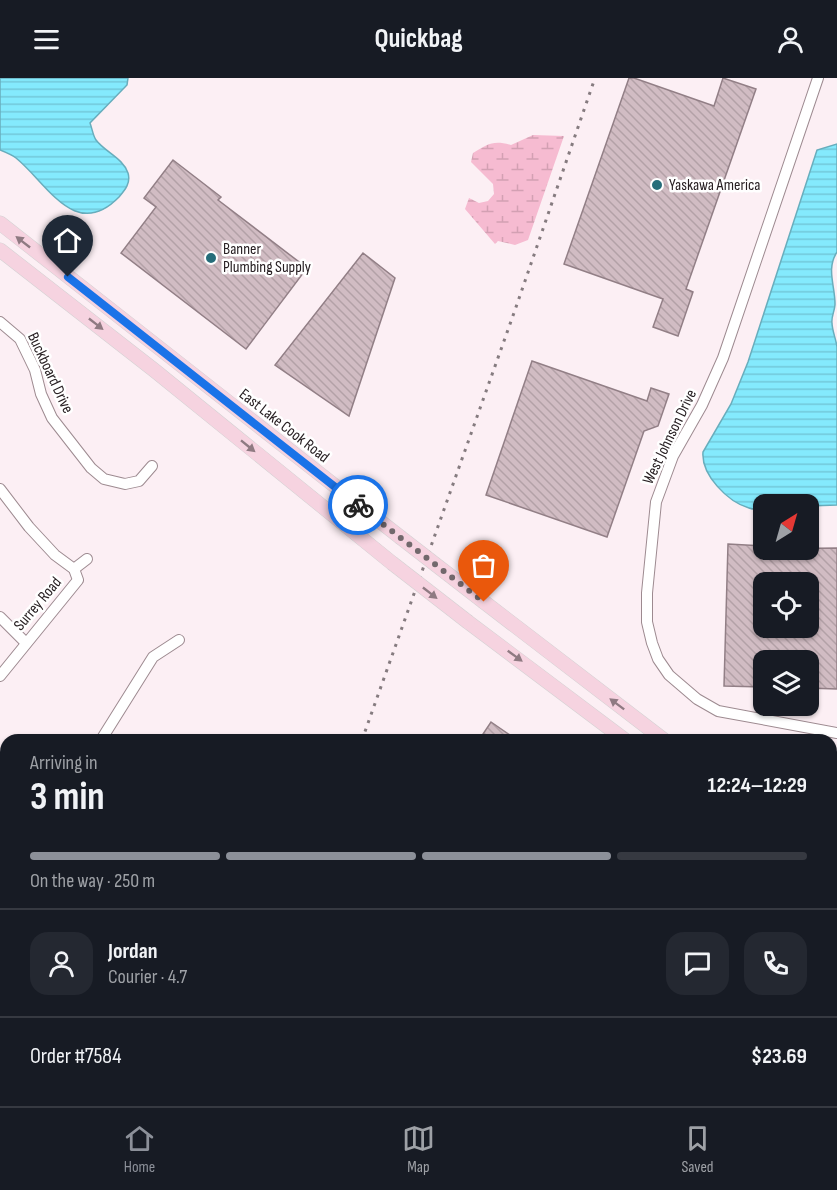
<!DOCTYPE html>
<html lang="en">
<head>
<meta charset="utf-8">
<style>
  :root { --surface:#171b24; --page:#242831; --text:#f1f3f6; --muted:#9ea1a6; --line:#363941; --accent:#8c9099 }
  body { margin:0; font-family:"Sofia Sans Condensed",sans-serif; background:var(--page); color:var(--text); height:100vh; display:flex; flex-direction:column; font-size:22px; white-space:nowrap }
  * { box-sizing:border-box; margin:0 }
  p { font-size:20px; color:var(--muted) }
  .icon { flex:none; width:33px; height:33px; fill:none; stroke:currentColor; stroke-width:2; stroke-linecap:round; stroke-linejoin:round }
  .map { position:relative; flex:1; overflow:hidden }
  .side { position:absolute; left:0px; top:656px; width:837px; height:374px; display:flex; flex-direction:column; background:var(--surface); border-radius:18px 18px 0 0; box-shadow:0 2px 4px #0004 }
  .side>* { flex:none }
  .needle { width:39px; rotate:37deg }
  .fabs { position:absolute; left:753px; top:416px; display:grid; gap:12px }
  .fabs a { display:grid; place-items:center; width:66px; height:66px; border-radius:12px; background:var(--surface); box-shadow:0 2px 4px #0004; font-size:30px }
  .pin { position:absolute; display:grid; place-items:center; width:51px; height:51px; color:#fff; margin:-62px -26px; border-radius:50% 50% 50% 0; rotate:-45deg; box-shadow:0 0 6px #0007 }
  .pin .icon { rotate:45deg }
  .courier { position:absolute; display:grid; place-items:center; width:60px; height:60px; margin:-30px; border:4px solid #1a73e8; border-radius:50%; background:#fff; color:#222; box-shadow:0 2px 8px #0007 }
  .overview em { font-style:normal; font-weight:700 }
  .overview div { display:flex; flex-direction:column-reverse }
  .overview { display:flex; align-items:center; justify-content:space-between; height:102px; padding:0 30px }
  h1 { font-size:39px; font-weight:700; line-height:45px }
  .bar { display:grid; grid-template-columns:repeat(4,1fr); gap:9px 6px; align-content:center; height:72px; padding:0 30px }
  .bar i { height:8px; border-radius:4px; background:var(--line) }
  .bar .current { background:var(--accent) }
  .bar p { grid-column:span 4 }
  .line { display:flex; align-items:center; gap:15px; padding:0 30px; border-top:2px solid var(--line) }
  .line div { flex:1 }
  .round { display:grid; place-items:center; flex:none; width:63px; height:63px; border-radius:18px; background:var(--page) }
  header { display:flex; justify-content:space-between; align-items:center; height:78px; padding:0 30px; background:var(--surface); font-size:27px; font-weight:700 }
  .menu { display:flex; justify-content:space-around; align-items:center; height:84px; border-top:2px solid var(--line); background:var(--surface); font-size:16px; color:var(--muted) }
  .menu a { display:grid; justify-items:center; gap:3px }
  .menu .current { color:var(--accent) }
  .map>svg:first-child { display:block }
  .wetland { fill:url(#wetland-marsh) }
  .water { fill:url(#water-rules); stroke:#68adbc; stroke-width:1.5 }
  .building { fill:url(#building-back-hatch); stroke:#927f86; stroke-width:1.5; fill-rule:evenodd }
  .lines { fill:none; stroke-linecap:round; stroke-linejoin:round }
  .minor-casing { stroke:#9d8a90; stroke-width:12 }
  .major-casing { stroke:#d4d2d3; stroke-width:15 }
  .minor { stroke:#fff; stroke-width:10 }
  .major { stroke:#f6d3e0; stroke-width:14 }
  .rail { stroke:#857b7f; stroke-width:3; stroke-dasharray:3 6; stroke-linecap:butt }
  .major-bridge-casing { stroke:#d4d2d3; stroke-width:15; stroke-linecap:butt }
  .major-bridge { stroke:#f6d3e0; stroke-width:14 }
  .oneway { fill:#8f7a82 }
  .done { stroke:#72686c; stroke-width:6; stroke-dasharray:0 10.8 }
  .route { stroke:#1a73e8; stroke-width:8 }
  .poi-dot { fill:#266d7a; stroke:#fff; stroke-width:2 }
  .labels { text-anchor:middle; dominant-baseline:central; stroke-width:5; stroke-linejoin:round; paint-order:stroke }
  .poi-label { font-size:16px; fill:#282023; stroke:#fff; text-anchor:start }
  .street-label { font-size:16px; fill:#282023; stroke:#fff }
</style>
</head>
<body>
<header><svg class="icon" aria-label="menu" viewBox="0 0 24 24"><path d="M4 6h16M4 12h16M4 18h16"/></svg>Quickbag<svg class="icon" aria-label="person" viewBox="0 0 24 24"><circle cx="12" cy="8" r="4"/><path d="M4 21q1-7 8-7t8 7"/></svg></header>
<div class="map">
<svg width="837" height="1028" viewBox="0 0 837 1028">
  <defs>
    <pattern id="wetland-marsh" width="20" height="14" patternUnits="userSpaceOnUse" patternTransform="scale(1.5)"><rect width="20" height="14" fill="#f6bbd1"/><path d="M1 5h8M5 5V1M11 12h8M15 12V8" fill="none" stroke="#d3a0b3"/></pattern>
    <pattern id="water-rules" width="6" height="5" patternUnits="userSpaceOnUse" patternTransform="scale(1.5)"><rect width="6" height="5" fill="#84eafd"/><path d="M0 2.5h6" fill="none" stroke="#72c8d9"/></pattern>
    <pattern id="building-back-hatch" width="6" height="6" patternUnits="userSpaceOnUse" patternTransform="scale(1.5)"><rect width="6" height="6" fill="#d1bcc3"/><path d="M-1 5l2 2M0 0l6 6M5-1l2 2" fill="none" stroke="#b3a1a7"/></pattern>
  </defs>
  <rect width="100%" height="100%" fill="#fceff4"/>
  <path class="wetland" d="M533 57 564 58 528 162 515 167 498 163 495 166 465 131 469 120 479 125 488 123 494 116 493 106 471 84 473 75C488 66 493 62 511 67Z"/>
  <g class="water">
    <path d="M0 0H128L127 7 90 45C92 50 93 58 96 62 105 74 123 80 128 95 131 105 125 112 119 119 75 164 47 105 16 80 12 77 5 74 0 72Z"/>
    <path d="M837 66V174C826 191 835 207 835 226 835 232 831 239 832 245 832 252 836 261 837 269V427L809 428 808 426H764L763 431C759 431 753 432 749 430 728 424 701 397 703 374L731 326 748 284 817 72Z"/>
    <path d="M831 868 837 872V938L831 934Z"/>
  </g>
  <g class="building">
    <path d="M629 0H634L714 28 723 0 756 11 686 211 693 214 678 258 653 249 663 221 564 186Z"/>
    <path d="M173 82 221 119 218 122 307 190 246 271 121 175 156 129 144 120Z"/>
    <path d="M363 175 395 200 349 338 275 287Z"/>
    <path d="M532 283 647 323 651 310 669 316 658 348 644 353 607 459 486 417Z"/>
    <path d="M728 466 764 468V471L837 470V611L808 610V582H764V609L724 608ZM764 504H808V549H764Z"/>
    <path d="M491 644 517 662H479Z"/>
  </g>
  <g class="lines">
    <defs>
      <g id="minor">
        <path d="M818 0 723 280 702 327 673 378 656 424 647 515V544L652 565 658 581 669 597 697 621 718 633 837 655"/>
        <path d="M0 244 20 261 35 292 41 316 52 340 91 390 104 401 125 406 139 403 152 388"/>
        <path d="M0 411 29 449 55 477 74 491 78 502 0 598"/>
        <path d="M74 491 87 481"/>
        <path d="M0 539 26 565"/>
        <path d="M101 662 153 579 179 562"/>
        <path d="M0 777 6 772"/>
        <path d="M0 1000 6 986"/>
      </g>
      <g id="major">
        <path d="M0 145 400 459"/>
        <path d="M0 172 154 292 392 485"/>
        <path d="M484 524 664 662"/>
        <path d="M468 544 625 662"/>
        <path d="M831 790 837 795"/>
        <path d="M831 820 837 825"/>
      </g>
    </defs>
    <use href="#minor" class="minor-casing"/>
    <use href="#major" class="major-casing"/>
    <use href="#minor" class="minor"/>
    <use href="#major" class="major"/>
    <g class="rail">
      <path d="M362 662 515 232 595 0"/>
      <path d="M247 1028 248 1023"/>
    </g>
    <defs>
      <g id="major-bridge">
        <path d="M400 459 484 524"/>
        <path d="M392 485 468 544"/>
      </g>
    </defs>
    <use href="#major-bridge" class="major-bridge-casing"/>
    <use href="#major-bridge" class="major-bridge"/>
  </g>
  <defs><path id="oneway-solid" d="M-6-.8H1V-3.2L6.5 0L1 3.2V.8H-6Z" transform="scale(1.5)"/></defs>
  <g class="oneway">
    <use href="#oneway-solid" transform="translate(23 164) rotate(-142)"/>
    <use href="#oneway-solid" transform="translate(96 246) rotate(38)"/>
    <use href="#oneway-solid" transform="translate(248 368) rotate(39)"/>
    <use href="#oneway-solid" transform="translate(430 515) rotate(38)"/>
    <use href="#oneway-solid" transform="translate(515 578) rotate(36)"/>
    <use href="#oneway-solid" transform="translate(617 626) rotate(-143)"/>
  </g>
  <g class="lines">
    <path class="done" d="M358 427 484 524"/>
    <path class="route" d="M68 199 358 427"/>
  </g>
  <g class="poi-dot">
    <circle cx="657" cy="107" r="6"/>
    <circle cx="211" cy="180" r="6"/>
  </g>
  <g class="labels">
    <g class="poi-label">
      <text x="669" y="107">Yaskawa America</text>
      <text x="223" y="171">Banner<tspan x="223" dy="18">Plumbing Supply</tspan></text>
    </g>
    <g class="street-label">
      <text transform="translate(50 295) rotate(65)">Buckboard Drive</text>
      <text transform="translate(284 348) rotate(38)">East Lake Cook Road</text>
      <text transform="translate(670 359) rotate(-64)">West Johnson Drive</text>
      <text transform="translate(38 526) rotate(-50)">Surrey Road</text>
    </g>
  </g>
</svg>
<div class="fabs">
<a><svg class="needle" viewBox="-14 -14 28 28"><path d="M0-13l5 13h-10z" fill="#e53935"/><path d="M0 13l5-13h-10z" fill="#9ea1a6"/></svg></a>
<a><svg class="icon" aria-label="locate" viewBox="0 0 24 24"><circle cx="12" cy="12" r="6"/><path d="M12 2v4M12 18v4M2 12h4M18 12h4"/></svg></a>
<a><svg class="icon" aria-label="layers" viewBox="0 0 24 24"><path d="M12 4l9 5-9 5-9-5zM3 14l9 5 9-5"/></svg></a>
</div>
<div class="pin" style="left:484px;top:524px;background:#ea580c"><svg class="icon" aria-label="bag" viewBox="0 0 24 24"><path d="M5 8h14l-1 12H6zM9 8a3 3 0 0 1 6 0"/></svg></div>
<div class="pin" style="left:68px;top:199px;background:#1f2937"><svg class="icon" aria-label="home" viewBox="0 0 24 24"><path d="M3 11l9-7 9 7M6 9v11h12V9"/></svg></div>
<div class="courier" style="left:358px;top:427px"><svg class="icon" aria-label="bike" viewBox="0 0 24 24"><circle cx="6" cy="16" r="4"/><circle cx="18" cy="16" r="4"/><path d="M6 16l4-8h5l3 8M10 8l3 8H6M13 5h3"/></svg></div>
<section class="side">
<div class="overview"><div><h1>3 min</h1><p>Arriving in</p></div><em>12:24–12:29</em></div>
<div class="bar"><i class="current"></i><i class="current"></i><i class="current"></i><i></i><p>On the way · 250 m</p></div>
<div class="line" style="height:108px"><a class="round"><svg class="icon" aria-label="person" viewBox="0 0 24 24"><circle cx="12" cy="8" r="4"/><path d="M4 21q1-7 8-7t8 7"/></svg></a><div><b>Jordan</b><p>Courier · 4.7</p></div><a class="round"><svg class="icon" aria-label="chat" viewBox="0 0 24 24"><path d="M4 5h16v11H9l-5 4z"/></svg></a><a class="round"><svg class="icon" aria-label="phone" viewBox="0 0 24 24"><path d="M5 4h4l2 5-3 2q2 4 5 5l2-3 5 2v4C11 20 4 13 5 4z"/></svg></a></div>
<div class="line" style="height:78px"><div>Order #7584</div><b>$23.69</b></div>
</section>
</div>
<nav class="menu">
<a class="current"><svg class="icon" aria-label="home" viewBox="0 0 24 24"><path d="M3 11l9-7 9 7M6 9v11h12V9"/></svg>Home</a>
<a><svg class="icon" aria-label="map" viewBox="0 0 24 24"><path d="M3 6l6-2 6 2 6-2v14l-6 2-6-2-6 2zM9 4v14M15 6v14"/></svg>Map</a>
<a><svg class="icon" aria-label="saved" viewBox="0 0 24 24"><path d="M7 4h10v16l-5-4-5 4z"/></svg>Saved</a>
</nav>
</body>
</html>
